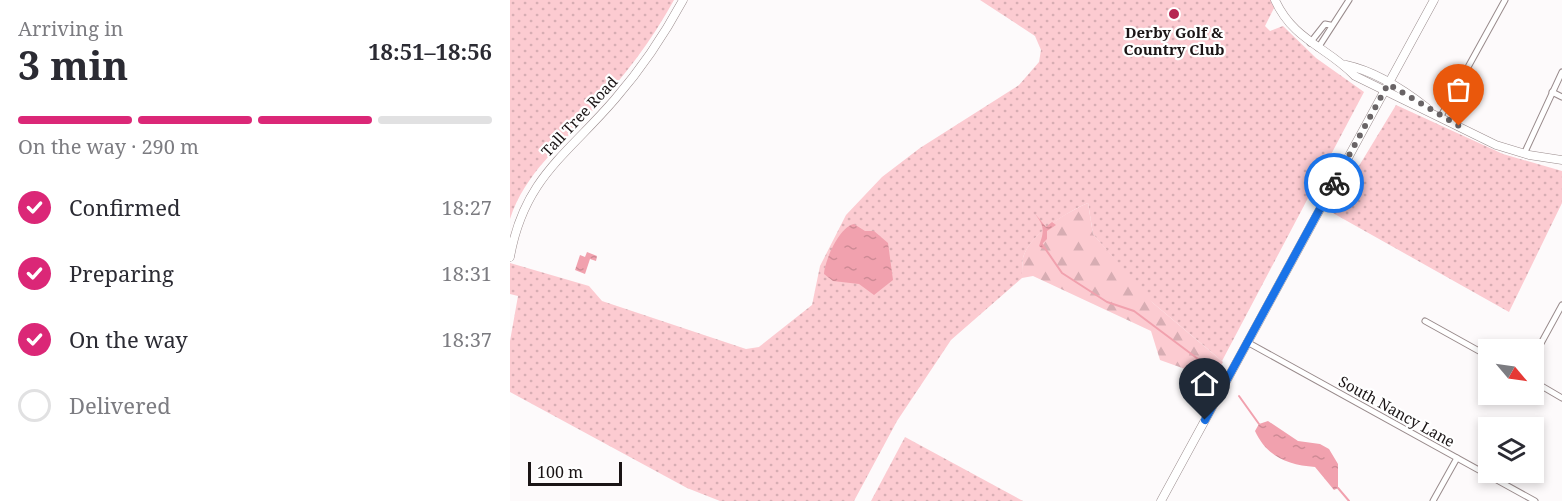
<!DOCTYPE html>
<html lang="en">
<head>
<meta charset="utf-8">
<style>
  :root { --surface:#fff; --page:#f2f2f3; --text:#2b2b33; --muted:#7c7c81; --line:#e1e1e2; --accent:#db2777 }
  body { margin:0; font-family:"Noto Serif",serif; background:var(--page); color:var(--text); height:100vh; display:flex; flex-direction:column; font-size:22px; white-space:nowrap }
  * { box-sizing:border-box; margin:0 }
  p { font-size:20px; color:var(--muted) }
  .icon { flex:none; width:33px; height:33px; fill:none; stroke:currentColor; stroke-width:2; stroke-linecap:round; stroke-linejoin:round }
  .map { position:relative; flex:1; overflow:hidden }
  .sheet { display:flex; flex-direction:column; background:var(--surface); width:510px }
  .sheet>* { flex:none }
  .needle { width:39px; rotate:119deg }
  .fabs { position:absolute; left:968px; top:339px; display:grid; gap:12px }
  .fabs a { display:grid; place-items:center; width:66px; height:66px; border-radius:0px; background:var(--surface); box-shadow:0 3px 9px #0003; font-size:30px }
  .scale { position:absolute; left:18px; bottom:15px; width:94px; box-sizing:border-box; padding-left:6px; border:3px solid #1a1415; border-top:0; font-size:16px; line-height:21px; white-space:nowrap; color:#1a1415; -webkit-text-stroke:4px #fff; paint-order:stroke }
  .pin { position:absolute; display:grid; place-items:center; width:51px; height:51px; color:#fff; margin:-62px -26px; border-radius:50% 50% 50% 0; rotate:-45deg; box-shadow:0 0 6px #0007 }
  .pin .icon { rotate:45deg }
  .courier { position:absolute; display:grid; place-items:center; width:60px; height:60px; margin:-30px; border:4px solid #1a73e8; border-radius:50%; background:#fff; color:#222; box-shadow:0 2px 8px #0007 }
  .summary em { font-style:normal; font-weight:700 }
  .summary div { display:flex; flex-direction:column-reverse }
  .summary { display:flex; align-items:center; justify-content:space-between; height:102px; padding:0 18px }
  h1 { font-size:39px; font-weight:700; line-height:45px }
  .bar { display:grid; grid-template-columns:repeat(4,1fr); gap:9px 6px; align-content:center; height:72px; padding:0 18px }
  .bar i { height:8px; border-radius:4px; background:var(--line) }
  .bar .active { background:var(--accent) }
  .bar p { grid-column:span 4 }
  ol { padding:0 18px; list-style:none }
  li { display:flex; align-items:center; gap:18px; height:66px }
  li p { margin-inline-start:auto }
  li .icon { padding:6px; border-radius:50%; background:var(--accent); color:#fff; stroke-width:4 }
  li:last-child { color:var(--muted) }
  li i { width:33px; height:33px; border:3px solid var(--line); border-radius:50% }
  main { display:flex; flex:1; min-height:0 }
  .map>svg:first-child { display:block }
  .grass { fill:url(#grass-dots) }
  .forest { fill:url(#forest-firs) }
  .water { fill:url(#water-ripples) }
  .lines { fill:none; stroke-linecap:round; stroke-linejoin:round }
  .stream { stroke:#f1a1ae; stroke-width:2 }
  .street-casing { stroke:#998b8c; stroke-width:7 }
  .secondary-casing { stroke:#998b8c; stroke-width:9 }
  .street { stroke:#fff; stroke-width:5 }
  .secondary { stroke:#fff; stroke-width:8 }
  .done { stroke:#696466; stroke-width:6; stroke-dasharray:0 10.8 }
  .route { stroke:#1a73e8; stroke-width:8 }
  .poi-dot { fill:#b62651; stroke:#fff; stroke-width:2 }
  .labels { text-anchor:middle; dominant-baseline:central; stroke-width:4.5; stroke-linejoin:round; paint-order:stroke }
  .poi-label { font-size:15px; font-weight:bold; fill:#1a1415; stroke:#fff }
  .street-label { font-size:15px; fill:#1a1415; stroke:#fff }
</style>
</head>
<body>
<main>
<section class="sheet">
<div class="summary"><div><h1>3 min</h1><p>Arriving in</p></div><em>18:51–18:56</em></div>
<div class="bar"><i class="active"></i><i class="active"></i><i class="active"></i><i></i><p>On the way · 290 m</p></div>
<ol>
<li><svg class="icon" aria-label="check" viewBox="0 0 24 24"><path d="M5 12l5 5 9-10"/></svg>Confirmed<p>18:27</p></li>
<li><svg class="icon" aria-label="check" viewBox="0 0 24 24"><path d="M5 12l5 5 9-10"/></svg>Preparing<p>18:31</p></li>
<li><svg class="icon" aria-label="check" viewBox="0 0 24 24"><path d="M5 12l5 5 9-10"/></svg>On the way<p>18:37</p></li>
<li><i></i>Delivered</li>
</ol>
</section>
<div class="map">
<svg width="1052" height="501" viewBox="0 0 1052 501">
  <defs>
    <pattern id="grass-dots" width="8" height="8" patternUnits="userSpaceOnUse" patternTransform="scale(1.5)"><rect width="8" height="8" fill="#fccbd1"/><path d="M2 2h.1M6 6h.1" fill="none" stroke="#d7adb3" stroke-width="1.8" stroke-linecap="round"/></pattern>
    <pattern id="forest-firs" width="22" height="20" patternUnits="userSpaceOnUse" patternTransform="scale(1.5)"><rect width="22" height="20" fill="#fccbd1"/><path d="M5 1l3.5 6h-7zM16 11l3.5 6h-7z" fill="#d7adb3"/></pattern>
    <pattern id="water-ripples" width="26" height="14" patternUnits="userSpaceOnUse" patternTransform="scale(1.5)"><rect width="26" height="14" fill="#f1a1ae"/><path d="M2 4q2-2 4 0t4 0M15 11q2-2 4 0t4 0" fill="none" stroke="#ce8a95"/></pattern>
  </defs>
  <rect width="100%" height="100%" fill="#fdfafb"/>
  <g class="grass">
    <path d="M0 0H164C142 40 114 77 83 110 51 145 15 173 0 219Z"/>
    <path d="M470 0H768L755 26 760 31 773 26 806 58 854 92 712 361 637 298 583 234 578 203C557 212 519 235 513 258 512 264 512 272 512 278L441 340 387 421 344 501H210L177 488 0 392V341L8 296 0 294V263L79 286 92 301 236 349 249 347 302 305 310 266 336 215 372 177 410 148 509 85 529 62 531 50 525 36Z"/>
    <path d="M886 105 993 154 1052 171V203L999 312 821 212Z"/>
    <path d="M395 437 513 501H361Z"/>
  </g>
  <path class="forest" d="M578 203 583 234 643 303 713 362 703 379 650 360 641 331 523 276 512 278C512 272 512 264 513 258 519 234 557 212 578 203Z"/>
  <g class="water">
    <path d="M522 210 536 227 542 222 546 225 537 231V239L532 244 535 248 533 249 529 246C536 228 533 224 522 210Z"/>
    <path d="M344 224 355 231H364L378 243 383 280 364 295 349 284 323 281 314 274C315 260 329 227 344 224Z"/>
    <path d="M77 252 87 256 86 261 80 259 75 274 65 270 70 255 75 257Z"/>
    <path d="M758 421 788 441 810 444 819 449 828 464V488L824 490 805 467C778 465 757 457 745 431L749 424Z"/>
  </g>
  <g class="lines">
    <g class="stream">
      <path d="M532 244 552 273 597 302 624 311 704 371"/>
      <path d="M729 396 749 424"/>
      <path d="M828 488 839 501"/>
    </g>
    <defs>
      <g id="street">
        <path d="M800 43 815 24 820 25"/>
        <path d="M808 48 839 0"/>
        <path d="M1042 92 1052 97"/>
        <path d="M931 116 995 0"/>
        <path d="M1014 154 1052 72"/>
        <path d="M915 321 978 356"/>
        <path d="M737 342 1025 501"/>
        <path d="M1023 358 1052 305"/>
        <path d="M1023 381 1052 398"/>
        <path d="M923 501 947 458"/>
      </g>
      <g id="secondary">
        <path d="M765 0C783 40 817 47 845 76L986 145 1019 155 1052 160"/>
        <path d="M836 65C864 71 894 90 917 108"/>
        <path d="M0 257C14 178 57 155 105 99 131 69 154 35 173 0"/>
        <path d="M651 501 924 0"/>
      </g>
    </defs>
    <use href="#street" class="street-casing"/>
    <use href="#secondary" class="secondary-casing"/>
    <use href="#street" class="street"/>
    <use href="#secondary" class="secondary"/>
  </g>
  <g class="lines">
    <path class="done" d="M824 183 878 84 949 126"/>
    <path class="route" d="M695 420 824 183"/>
  </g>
  <circle class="poi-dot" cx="664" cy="14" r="6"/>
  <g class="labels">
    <g class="poi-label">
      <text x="664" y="32">Derby Golf &amp;<tspan x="664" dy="17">Country Club</tspan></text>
    </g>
    <g class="street-label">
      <text transform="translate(69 116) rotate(-47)">Tall Tree Road</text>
      <text transform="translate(887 411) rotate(29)">South Nancy Lane</text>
    </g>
  </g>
</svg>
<div class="fabs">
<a><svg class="needle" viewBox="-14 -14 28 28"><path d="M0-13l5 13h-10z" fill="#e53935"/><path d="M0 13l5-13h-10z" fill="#7c7c81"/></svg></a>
<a><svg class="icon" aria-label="layers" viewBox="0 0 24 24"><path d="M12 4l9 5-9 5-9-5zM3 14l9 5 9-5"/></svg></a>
</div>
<div class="scale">100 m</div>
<div class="pin" style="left:949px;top:126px;background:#ea580c"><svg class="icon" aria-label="bag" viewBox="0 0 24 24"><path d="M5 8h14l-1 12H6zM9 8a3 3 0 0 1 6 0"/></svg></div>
<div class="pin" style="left:695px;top:420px;background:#1f2937"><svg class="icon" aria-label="home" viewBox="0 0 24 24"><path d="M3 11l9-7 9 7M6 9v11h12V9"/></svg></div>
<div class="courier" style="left:824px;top:183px"><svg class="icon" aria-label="bike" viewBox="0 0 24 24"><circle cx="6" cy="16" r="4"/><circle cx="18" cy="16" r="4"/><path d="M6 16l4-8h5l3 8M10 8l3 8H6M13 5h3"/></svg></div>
</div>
</main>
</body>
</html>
